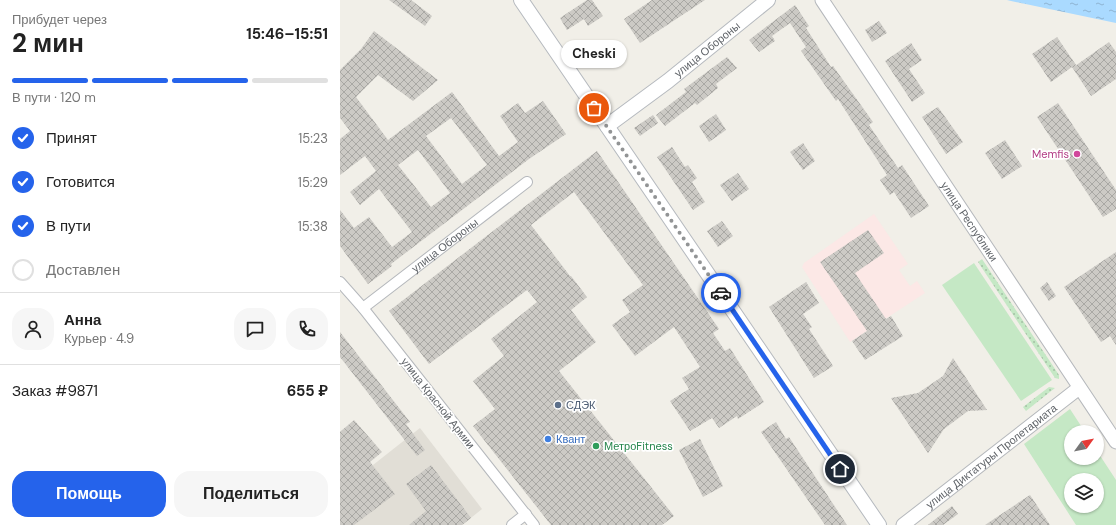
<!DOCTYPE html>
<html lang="ru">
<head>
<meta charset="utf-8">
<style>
  :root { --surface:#fff; --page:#f6f6f6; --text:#222; --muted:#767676; --line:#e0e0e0; --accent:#2563eb }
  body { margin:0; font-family:"DM Sans",sans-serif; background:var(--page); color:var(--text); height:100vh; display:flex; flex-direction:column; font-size:15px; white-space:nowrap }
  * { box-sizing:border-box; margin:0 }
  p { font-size:13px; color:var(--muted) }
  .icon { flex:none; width:22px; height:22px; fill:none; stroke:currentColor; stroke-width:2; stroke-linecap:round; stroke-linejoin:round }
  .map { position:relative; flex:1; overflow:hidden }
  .details { display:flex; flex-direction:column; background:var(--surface); width:340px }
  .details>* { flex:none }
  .needle { width:26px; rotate:57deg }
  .fabs { position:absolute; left:724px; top:425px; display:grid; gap:8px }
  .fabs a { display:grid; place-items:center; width:40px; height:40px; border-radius:50%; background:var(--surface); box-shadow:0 1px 3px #0004; font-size:20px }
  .pin { position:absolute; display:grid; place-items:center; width:34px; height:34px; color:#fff; margin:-17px; border:2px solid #fff; border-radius:50%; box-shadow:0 1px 4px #0007 }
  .courier { position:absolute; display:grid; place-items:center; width:40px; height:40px; margin:-20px; border:3px solid #2563eb; border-radius:50%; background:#fff; color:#222; box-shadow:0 1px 5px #0007 }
  .bubble { position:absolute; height:28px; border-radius:14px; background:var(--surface); box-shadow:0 1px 3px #0004; font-size:13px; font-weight:700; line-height:28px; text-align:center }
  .head em { font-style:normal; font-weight:700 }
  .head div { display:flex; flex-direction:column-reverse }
  .head { display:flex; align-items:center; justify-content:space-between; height:68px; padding:0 12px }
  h1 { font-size:26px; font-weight:700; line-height:30px }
  .bar { display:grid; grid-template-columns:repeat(4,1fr); gap:6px 4px; align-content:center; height:48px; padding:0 12px }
  .bar i { height:5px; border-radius:3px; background:var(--line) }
  .bar .selected { background:var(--accent) }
  .bar p { grid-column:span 4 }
  .line { display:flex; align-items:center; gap:10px; padding:0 12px; border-top:1px solid var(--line) }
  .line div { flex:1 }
  .round { display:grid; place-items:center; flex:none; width:42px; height:42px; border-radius:16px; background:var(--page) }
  ol { padding:0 12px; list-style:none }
  li { display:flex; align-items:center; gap:12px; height:44px }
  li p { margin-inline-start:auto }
  li .icon { padding:4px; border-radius:50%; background:var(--accent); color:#fff; stroke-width:4 }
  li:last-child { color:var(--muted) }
  li i { width:22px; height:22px; border:2px solid var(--line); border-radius:50% }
  .button { display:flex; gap:8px; margin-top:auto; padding:8px 12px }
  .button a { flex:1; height:46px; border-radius:16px; background:var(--accent); color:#fff; font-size:16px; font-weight:700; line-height:46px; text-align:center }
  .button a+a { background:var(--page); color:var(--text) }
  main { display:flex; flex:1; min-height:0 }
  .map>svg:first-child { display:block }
  .education { fill:#e1ded6 }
  .medical { fill:#fce8e6 }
  .grass { fill:url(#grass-dots) }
  .park { fill:#c5e8c5; fill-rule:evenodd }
  .water { fill:url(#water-ripples) }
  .building { fill:url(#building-cross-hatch); fill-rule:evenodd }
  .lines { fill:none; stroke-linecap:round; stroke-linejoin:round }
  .minor-casing { stroke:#b5b8bc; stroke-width:12 }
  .tertiary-casing { stroke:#b5b8bc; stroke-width:15 }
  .secondary-casing { stroke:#b6babf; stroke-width:16 }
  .minor { stroke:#fff; stroke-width:10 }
  .tertiary { stroke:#fff; stroke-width:13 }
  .secondary { stroke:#fff; stroke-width:14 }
  .done { stroke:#929495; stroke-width:4; stroke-dasharray:0 7.2 }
  .route { stroke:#2563eb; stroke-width:5 }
  .hotel-dot { fill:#d1479c; stroke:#fff; stroke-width:1.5 }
  .service-dot { fill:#5c6f8a; stroke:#fff; stroke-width:1.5 }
  .shop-dot { fill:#3f7fe0; stroke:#fff; stroke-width:1.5 }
  .leisure-dot { fill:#2e9e5b; stroke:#fff; stroke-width:1.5 }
  .labels { text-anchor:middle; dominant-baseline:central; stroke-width:3.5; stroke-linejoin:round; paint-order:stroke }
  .street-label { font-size:11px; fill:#5f6368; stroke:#fff }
  .hotel-label { font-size:11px; fill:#b23c85; stroke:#fff; text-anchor:end }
  .service-label { font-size:11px; fill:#4e5e75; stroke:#fff; text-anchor:start }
  .shop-label { font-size:11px; fill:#366cbe; stroke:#fff; text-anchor:start }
  .leisure-label { font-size:11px; fill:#27864d; stroke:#fff; text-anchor:start }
</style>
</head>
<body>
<main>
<section class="details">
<div class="head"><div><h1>2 мин</h1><p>Прибудет через</p></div><em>15:46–15:51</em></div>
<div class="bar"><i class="selected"></i><i class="selected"></i><i class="selected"></i><i></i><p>В пути · 120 m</p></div>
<ol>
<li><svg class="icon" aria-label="check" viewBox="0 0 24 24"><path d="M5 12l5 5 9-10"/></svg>Принят<p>15:23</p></li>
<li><svg class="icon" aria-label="check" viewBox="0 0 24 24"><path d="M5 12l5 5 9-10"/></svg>Готовится<p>15:29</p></li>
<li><svg class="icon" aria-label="check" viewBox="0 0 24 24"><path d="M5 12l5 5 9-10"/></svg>В пути<p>15:38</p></li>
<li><i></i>Доставлен</li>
</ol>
<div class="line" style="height:72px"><a class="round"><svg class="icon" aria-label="person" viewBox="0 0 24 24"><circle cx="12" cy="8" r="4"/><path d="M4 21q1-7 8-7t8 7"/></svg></a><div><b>Анна</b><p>Курьер · 4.9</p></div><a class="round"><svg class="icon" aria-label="chat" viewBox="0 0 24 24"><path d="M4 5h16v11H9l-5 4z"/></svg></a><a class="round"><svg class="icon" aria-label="phone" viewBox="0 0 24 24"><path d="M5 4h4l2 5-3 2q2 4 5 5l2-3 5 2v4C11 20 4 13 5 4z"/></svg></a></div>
<div class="line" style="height:52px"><div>Заказ #9871</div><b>655 ₽</b></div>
<div class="button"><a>Помощь</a><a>Поделиться</a></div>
</section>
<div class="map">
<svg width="776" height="525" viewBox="0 0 776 525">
  <defs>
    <pattern id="grass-dots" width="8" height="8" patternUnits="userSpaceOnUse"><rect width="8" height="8" fill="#c5e8c5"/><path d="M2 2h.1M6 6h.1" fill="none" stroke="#a3c0a4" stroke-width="1.8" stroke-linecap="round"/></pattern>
    <pattern id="water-ripples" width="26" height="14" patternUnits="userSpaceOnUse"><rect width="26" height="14" fill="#aadaff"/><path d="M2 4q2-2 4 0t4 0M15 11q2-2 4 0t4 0" fill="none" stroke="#8eb4d2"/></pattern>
    <pattern id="building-cross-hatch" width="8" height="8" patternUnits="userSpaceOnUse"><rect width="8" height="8" fill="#cccac5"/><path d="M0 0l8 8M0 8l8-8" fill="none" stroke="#a9a8a4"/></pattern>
  </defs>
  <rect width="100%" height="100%" fill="#f1efe8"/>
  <path class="education" d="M80 428 142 509 122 525H0V491Z"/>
  <path class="medical" d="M534 214 568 264 559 270 570 286 577 281 585 293 510 342 462 267 464 263Z"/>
  <g class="grass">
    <path d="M642 259 719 375V379L715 378 638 262Z"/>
    <path d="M709 387 715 388 686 411 683 407Z"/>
  </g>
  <g class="park">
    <path d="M634 263 712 380 681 401 602 285Z"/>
    <path d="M730 409 745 432H731V458H757V451L776 480V525H736L684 444ZM731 480H757V506H731Z"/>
  </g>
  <path class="water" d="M667 0H776V23L671 1Z"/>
  <g class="building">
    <path d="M49 0H71L92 16 85 26Z"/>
    <path d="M247 0H252L263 16 248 26 244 19 227 30 220 18Z"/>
    <path d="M312 0H365L300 43 284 19Z"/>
    <path d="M455 5 469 26 466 28 491 67 493 66 533 122 529 125 558 168 562 165 589 206 571 218 554 192 550 195 540 180 547 175 498 99 496 101 461 51 466 47 450 23 432 36 435 41 419 52 409 40Z"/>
    <path d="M539 21 547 33 532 42 525 30Z"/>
    <path d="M34 31 98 80 73 101 38 75 16 97 48 140 112 92 159 156 178 142 160 116 178 103 185 113 203 101 226 134 189 159 51 264 52 266 28 284 0 246V210L14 228 29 217 52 247 72 232 39 189 20 205 10 192 36 171 25 156 0 175V139L10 131 0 118V70L21 49ZM111 118 147 165 122 184 86 136ZM78 150 110 193 91 207 58 165Z"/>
    <path d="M717 37 736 65 735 66 769 42 776 52V79L751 96 732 67 711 82 692 54Z"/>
    <path d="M571 43 582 60 569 69 585 93 572 102 545 61Z"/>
    <path d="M387 57 397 68 376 84 378 88 357 105 355 103 325 126 316 115 346 92 344 89Z"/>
    <path d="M718 103 776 190V209L763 217 697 117Z"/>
    <path d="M598 107 623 142 606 154 582 117Z"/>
    <path d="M376 114 386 130 369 142 359 126Z"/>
    <path d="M313 115 318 123 300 136 294 128Z"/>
    <path d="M665 140 682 166 662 179 645 153Z"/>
    <path d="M463 143 475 161 463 170 450 152Z"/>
    <path d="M332 147 345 167 348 165 357 178 352 182 365 202 353 210 317 157Z"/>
    <path d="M257 151 379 329 373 333 385 351 390 348 424 402 398 419 397 416 379 428 372 418 350 431 330 401 349 389 342 378 360 367 334 327 295 356 272 325 290 312 282 300 303 285 234 192 191 225 230 276H231L247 297 231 310 256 342 219 371 334 516 322 525H211L133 426 155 409 133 381 164 356 151 339 197 302 187 290 89 364 49 311Z"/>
    <path d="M398 173 409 189 392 201 380 185Z"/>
    <path d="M382 221 393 236 378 247 367 231Z"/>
    <path d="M528 230 544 253 515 273 546 319 551 316 563 336 525 360 512 341 527 331 480 262Z"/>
    <path d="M776 252V345L770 336 761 342 724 287Z"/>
    <path d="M466 282 479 303 463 314 472 327 469 329 493 366 474 378 429 307Z"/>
    <path d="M707 282 716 296 709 301 700 288Z"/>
    <path d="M0 332 70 422 66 424 85 450 77 456 0 357Z"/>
    <path d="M613 358 647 410 628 411 604 429 588 453 551 398 578 393 603 376Z"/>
    <path d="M14 420 42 452 30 462 55 494 14 525H0V432Z"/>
    <path d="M436 422 446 439 449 437 507 525H485L421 432Z"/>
    <path d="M360 439 383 486 363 497 339 450Z"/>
    <path d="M91 465 131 518 122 525H69L86 511 66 484Z"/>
    <path d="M690 495 710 525H645Z"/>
    <path d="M612 506 618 514 603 525H588Z"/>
  </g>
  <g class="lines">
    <defs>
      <g id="minor">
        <path d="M0 282 23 308 194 525"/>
        <path id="s1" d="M23 308 187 182"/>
        <path d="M172 525 186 514"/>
      </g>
      <g id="tertiary">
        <path id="s2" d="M482 0 776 442"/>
        <path id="s3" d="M563 525 739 388"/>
      </g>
      <g id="secondary">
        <path d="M181 0 539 525"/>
        <path id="s4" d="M267 126 328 81 428 0"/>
      </g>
    </defs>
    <use href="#minor" class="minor-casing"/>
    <use href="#tertiary" class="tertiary-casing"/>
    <use href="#secondary" class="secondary-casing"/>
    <use href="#minor" class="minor"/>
    <use href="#tertiary" class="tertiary"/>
    <use href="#secondary" class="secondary"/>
  </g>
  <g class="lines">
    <path class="done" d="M254 108 381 293"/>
    <path class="route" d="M381 293 500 469"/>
  </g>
  <circle class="hotel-dot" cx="737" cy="154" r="4"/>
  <circle class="service-dot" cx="218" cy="405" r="4"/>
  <circle class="shop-dot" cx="208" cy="439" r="4"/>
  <circle class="leisure-dot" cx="256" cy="446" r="4"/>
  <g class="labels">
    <g class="street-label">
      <text stroke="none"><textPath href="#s4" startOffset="126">улица Обороны</textPath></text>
      <text stroke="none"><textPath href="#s2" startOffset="266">улица Республики</textPath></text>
      <text stroke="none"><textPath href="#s1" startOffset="103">улица Обороны</textPath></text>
      <text transform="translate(98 403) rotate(52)">улица Красной Армии</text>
      <text stroke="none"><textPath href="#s3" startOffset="112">улица Диктатуры Пролетариата</textPath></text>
    </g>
    <g class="hotel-label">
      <text x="729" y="154">Memfis</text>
    </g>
    <g class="service-label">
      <text x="226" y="405">СДЭК</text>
    </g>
    <g class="shop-label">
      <text x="216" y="439">Квант</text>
    </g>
    <g class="leisure-label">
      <text x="264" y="446">МетроFitness</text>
    </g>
  </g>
</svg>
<div class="fabs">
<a><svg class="needle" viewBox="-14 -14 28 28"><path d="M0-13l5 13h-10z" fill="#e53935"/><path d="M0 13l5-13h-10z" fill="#767676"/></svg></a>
<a><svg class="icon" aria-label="layers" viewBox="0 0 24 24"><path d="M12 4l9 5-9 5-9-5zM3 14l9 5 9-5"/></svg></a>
</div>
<div class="pin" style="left:254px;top:108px;background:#ea580c"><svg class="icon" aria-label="bag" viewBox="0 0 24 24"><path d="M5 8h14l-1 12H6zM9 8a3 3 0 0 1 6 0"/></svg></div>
<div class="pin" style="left:500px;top:469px;background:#1f2937"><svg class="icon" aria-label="home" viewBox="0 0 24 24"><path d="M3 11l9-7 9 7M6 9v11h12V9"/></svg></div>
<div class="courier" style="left:381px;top:293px"><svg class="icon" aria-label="car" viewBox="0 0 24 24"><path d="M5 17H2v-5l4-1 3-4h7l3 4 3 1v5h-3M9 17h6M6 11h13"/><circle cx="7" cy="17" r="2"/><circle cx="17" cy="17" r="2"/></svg></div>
<div class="bubble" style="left:221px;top:40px;width:66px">Cheski</div>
</div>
</main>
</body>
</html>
